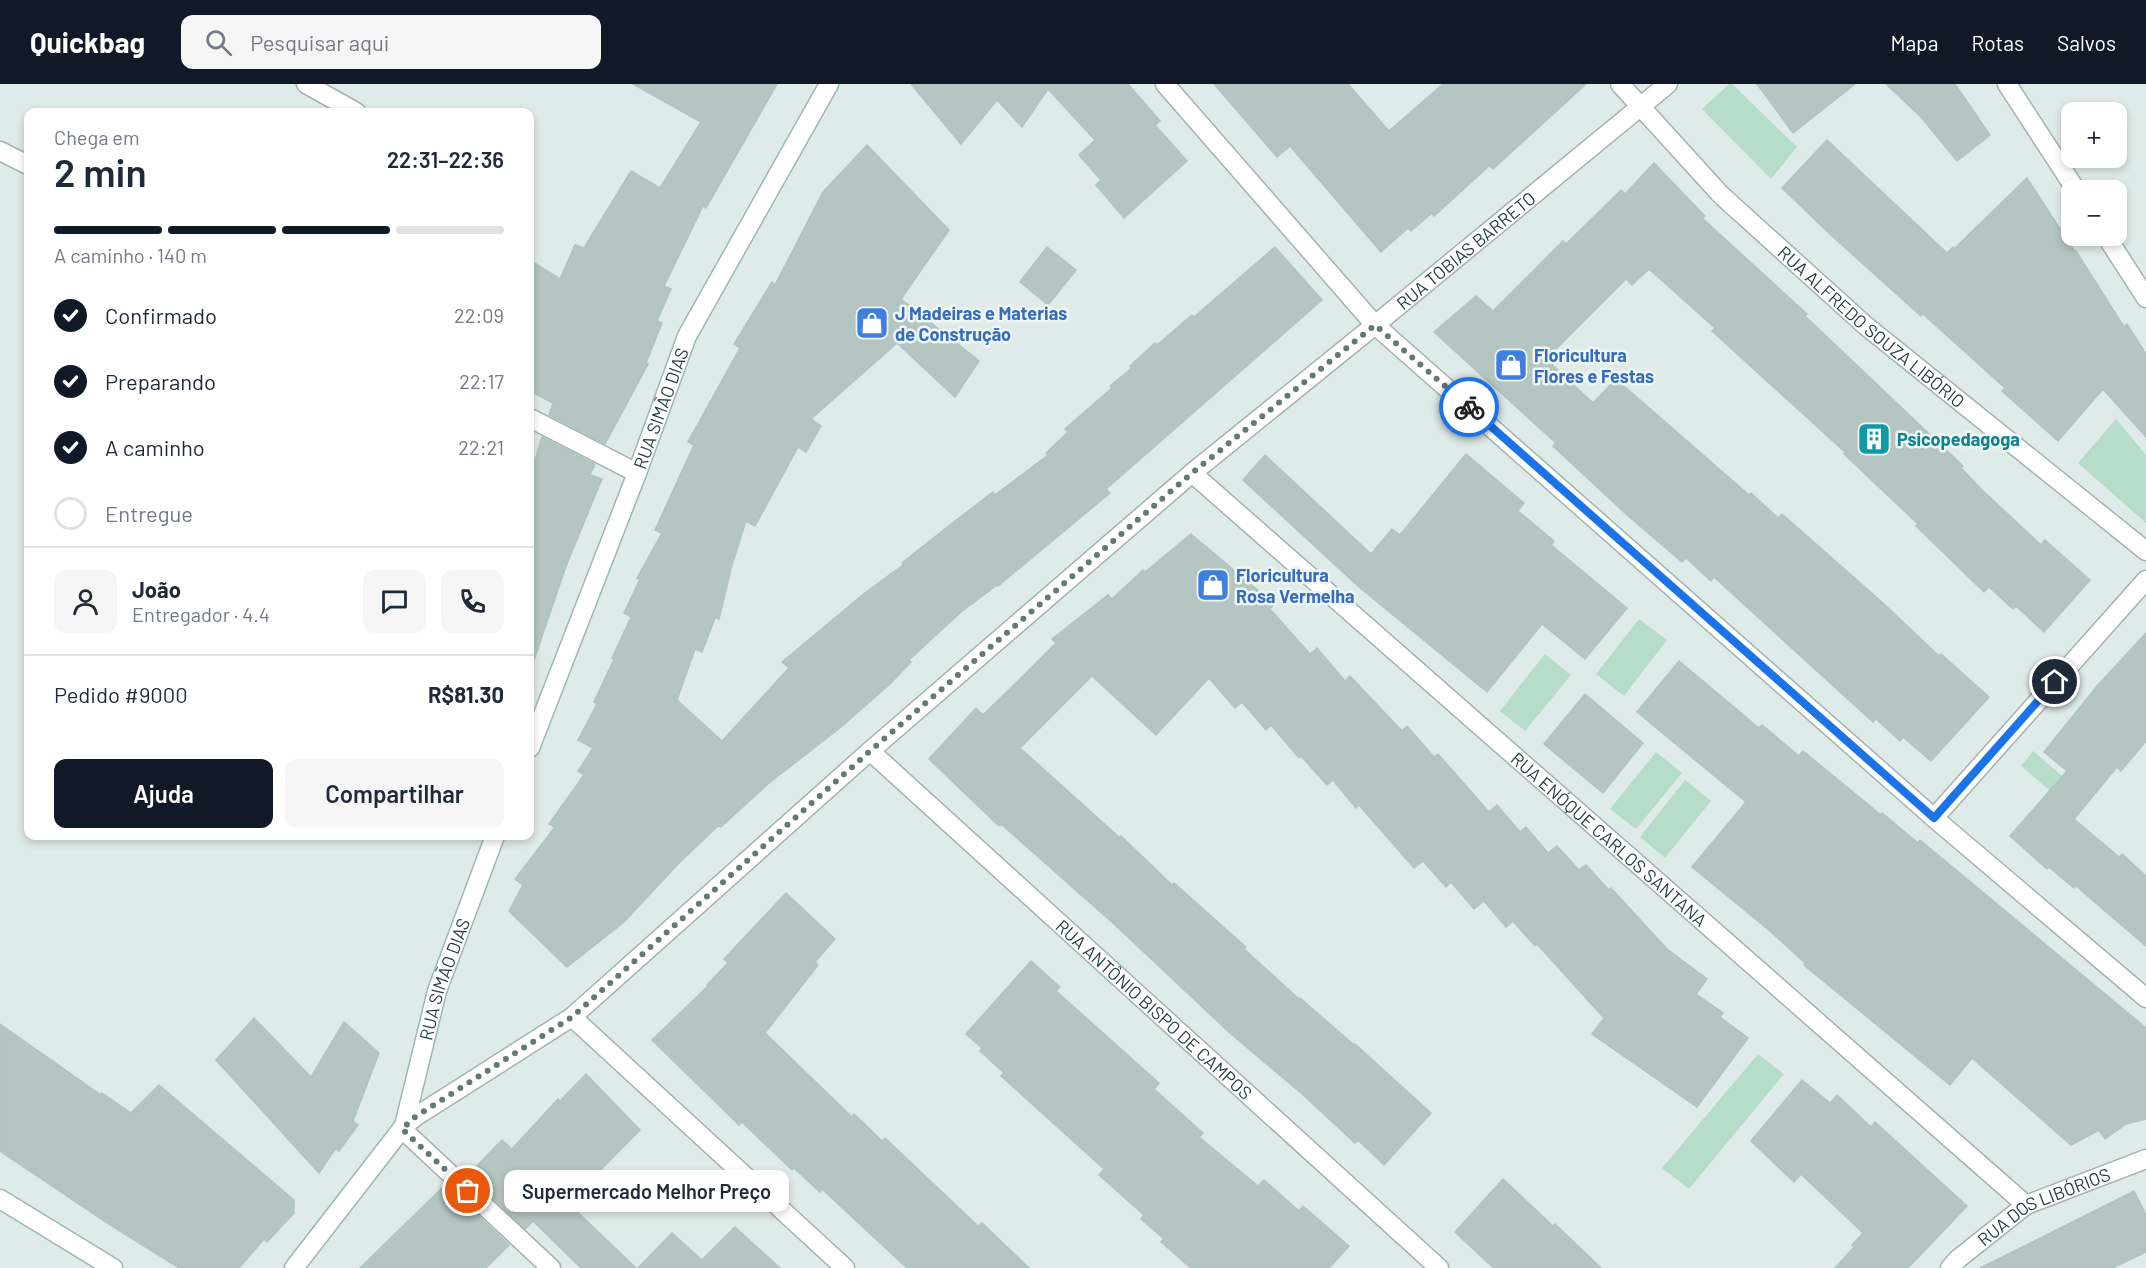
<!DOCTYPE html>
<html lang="pt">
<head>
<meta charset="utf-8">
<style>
  :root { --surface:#fff; --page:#f6f6f7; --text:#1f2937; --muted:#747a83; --line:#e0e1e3; --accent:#111827 }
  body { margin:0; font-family:Barlow,sans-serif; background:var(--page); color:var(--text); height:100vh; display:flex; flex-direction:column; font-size:22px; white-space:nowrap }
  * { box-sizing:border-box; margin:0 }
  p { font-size:20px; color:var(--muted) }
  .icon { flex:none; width:33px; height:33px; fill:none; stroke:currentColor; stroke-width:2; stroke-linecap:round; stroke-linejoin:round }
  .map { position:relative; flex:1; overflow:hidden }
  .details { position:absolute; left:24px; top:24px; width:510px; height:732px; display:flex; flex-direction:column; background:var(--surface); border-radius:12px; box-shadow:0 3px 9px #0003 }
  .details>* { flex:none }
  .controls { position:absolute; left:2061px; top:18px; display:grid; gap:12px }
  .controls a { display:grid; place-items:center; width:66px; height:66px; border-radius:12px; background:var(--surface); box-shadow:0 3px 9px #0003; font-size:30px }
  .pin { position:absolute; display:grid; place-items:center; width:51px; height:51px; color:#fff; margin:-26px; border:3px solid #fff; border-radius:50%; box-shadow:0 2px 6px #0007 }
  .courier { position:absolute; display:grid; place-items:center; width:60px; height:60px; margin:-30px; border:4px solid #1a73e8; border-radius:50%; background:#fff; color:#222; box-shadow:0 2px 8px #0007 }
  .bubble { position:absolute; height:42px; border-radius:12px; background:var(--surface); box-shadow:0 3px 9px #0003; font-size:20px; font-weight:600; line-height:42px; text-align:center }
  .headline em { font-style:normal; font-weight:600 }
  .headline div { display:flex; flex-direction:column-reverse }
  .headline { display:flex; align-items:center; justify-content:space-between; height:102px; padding:0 30px }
  h1 { font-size:39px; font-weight:600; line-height:45px }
  .bar { display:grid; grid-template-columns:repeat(4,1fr); gap:9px 6px; align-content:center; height:72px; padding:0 30px }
  .bar i { height:8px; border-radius:4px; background:var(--line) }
  .bar .active { background:var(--accent) }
  .bar p { grid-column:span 4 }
  .line { display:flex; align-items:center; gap:15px; padding:0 30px; border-top:2px solid var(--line) }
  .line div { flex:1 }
  .round { display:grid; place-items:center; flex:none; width:63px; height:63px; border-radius:12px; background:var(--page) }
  ol { padding:0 30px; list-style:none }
  li { display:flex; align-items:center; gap:18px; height:66px }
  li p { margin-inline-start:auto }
  li .icon { padding:6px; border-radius:50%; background:var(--accent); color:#fff; stroke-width:4 }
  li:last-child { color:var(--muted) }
  li i { width:33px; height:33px; border:3px solid var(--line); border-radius:50% }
  .primary-button { display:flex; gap:12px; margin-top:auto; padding:12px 30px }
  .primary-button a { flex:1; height:69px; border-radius:12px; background:var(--accent); color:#fff; font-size:24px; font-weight:600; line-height:69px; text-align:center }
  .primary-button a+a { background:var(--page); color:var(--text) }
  header { display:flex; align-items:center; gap:36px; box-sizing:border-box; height:84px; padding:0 30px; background:var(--accent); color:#fff }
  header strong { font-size:28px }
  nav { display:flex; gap:33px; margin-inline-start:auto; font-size:21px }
  .search { width:420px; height:54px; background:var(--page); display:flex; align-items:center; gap:15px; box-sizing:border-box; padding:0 21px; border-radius:12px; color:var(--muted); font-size:22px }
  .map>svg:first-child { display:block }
  .grass { fill:#b6ddca }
  .building { fill:#b4c5c2; stroke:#b1c4c1; stroke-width:1.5 }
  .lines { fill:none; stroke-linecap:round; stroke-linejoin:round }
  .street-casing { stroke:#a2b3b0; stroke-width:21 }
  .secondary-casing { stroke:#9db7b3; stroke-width:21 }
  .street { stroke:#fff; stroke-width:18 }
  .secondary { stroke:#fff; stroke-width:18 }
  .done { stroke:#627977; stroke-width:6; stroke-dasharray:0 10.8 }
  .route { stroke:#1a73e8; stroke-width:8 }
  .labels { text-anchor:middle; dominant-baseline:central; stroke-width:5; stroke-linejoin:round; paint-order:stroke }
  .street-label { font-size:18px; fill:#1f3b3a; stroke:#eff7f5 }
  .shop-label { font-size:18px; font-weight:bold; fill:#366cbe; stroke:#eff7f5; text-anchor:start }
  .culture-label { font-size:18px; font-weight:bold; fill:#0d838f; stroke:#eff7f5; text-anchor:start }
</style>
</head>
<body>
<header>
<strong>Quickbag</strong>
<div class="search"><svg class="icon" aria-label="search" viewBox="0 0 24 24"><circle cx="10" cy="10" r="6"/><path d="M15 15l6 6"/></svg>Pesquisar aqui</div>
<nav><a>Mapa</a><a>Rotas</a><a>Salvos</a></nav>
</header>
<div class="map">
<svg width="2146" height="1184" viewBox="0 0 2146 1184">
  <rect width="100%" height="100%" fill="#dfebe8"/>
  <g class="grass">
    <path d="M1729 0H1732L1797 63 1771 95 1702 25Z"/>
    <path d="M2116 335 2146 371V439L2078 379Z"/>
    <path d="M1639 535 1667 556 1624 612 1596 590Z"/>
    <path d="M1545 570 1571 591 1525 647 1500 627Z"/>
    <path d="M2033 667 2089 715 2076 729 2021 682Z"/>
    <path d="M1656 668 1682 689 1636 745 1610 725Z"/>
    <path d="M1685 696 1711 717 1665 774 1640 753Z"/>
    <path d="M1758 970 1784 990 1689 1105 1662 1084Z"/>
  </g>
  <g class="building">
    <path d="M633 0H777L706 124 703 122 664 202 671 205 657 237 662 239 646 279 648 280 605 360 549 331 553 319 530 307V176L560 195 575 161 584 164 631 87 660 104 701 38Z"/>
    <path d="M911 0H1128L1160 37 1155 41 1187 77 1124 134 1096 101 1101 96 1079 71 1095 56 1048 5 1022 43 997 16 961 60Z"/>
    <path d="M1214 0H1348L1389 47 1443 0H1586L1493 85 1489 82 1434 132 1432 129 1411 147 1408 144 1381 168 1290 62 1277 73Z"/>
    <path d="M1757 0H1855L1793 49Z"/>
    <path d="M1886 0H1955L1990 51 1957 77 1921 33Z"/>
    <path d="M1827 56 1947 169 1953 163 1954 165 2027 94 2075 168 2076 167 2124 243 2127 240 2146 270V353L2103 305 2058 357 2002 307 2005 304 1923 230 1921 232 1832 152 1782 104Z"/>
    <path d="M867 61 949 146 901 215 979 277 955 313 897 259 811 335 821 342 806 368 798 363 755 442 746 437 732 481 719 535 715 534 702 568 695 565 677 616 722 657 789 584 782 578 866 508 903 481 902 479 946 444 993 408 995 411 1048 371 1046 369 1068 348 1065 345 1112 304 1110 302 1132 284 1130 282 1155 259 1157 261 1192 231 1194 233 1275 163 1322 216 1129 385 1106 405 1110 409 998 502 997 501 961 528 909 576 911 578 890 600 841 643 769 699 721 743 718 742 678 780 624 838 567 883 509 827 523 801 515 795 555 743 549 740 584 691 578 687 593 664 578 656 597 620 594 618 614 575 612 574 631 533 624 529 640 495 637 494 662 449 655 446 694 361 688 358 740 264 734 260 772 198 775 201 823 108Z"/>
    <path d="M1654 79 1705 132 1702 134 1807 230 1805 232 1963 382 1961 384 1981 405 2041 461 2045 456 2090 496 2044 548 2016 522 2013 525 1989 503 1984 508 1916 442 1918 440 1844 370 1846 369 1712 247 1715 244 1649 185 1632 201 1626 195 1546 275 1593 319 1616 295 1749 411 1751 409 1778 434 1782 430 1883 519 1939 572 1941 570 1989 613 1931 677 1903 653 1900 657 1876 635 1873 638 1714 493 1711 497 1686 474 1682 478 1626 430 1553 362 1556 359 1434 248 1476 212 1493 227 1563 157 1566 160 1621 106 1625 110Z"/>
    <path d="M1047 163 1076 186 1048 221 1020 198Z"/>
    <path d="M542 353 595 380 590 391 602 395 566 482 534 576 530 575V392Z"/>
    <path d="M1466 370 1524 419 1518 427 1554 457 1551 461 1627 524 1585 575 1542 540 1487 608 1359 503 1243 396 1265 371 1371 470 1392 445 1400 451Z"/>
    <path d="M1191 450 1274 520 1270 525 1310 570 1317 564 1345 597 1350 592 1402 647 1407 642 1434 673 1438 670 1489 728 1497 721 1520 748 1526 743 1548 769 1557 762 1579 786 1586 781 1609 806 1611 804 1667 865 1707 895 1696 910 1723 929 1720 933 1748 954 1697 1023 1592 950 1604 934 1537 860 1535 862 1513 837 1506 843 1484 817 1474 825 1451 798 1446 803 1423 777 1414 784 1359 721 1356 724 1333 696 1327 701 1301 672 1299 674 1271 641 1266 646 1242 618 1235 624 1209 594 1156 651 1092 592 1020 664 1120 754 1121 752 1172 801 1174 799 1246 863 1244 865 1299 915 1300 914 1354 961 1355 960 1431 1029 1384 1081 1358 1056 1355 1059 1301 1009 1230 949 1114 840 1001 740 999 742 929 675 976 624 983 631 1025 590 1056 559 1052 555 1108 511 1112 515 1143 486 1145 488Z"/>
    <path d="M2146 549V657L2121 687 2117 683 2074 735 2119 773 2122 770 2146 792V862L2076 802 2074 804 2049 783 2047 785 2010 752 2067 687 2044 668 2097 602Z"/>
    <path d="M1679 577 1759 644 1762 641 1799 672 1803 667 1881 731 1882 729 1918 759 1920 756 2146 944V1035L2126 1040 2105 1055 2099 1046 2071 1061 1972 974 1950 1001 1804 881 1805 879 1770 847 1692 783 1746 718 1637 628Z"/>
    <path d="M1585 610 1643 659 1603 709 1544 660Z"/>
    <path d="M786 809 835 855 815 878 818 881 765 949 852 1033 854 1030 882 1057 885 1054 978 1142 982 1139 1029 1184H907L822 1105 820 1108 794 1084 792 1086 742 1038 739 1041 652 956 708 902 707 901 728 879 724 875Z"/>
    <path d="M1031 877 1060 903 1056 907 1159 999 1154 1005 1203 1049 1199 1053 1258 1102 1264 1096 1299 1127 1303 1122 1349 1162 1329 1184H1191L1161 1158 1164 1155 1141 1135 1144 1131 1099 1091 1104 1085 1001 992 1004 989 980 967 982 964 966 950Z"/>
    <path d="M254 934 311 993 344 938 379 969 353 1037 358 1041 339 1067 336 1064 319 1089 216 976Z"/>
    <path d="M0 940 101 1011 102 1009 131 1029 159 1001 294 1116V1129L267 1158 264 1155 239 1184H179L112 1142 0 1067Z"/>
    <path d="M586 990 640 1046 568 1119 636 1184H581L533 1137 525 1145 468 1091 502 1056 512 1065 558 1015 560 1017Z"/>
    <path d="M1802 996 1830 1019 1837 1011 1871 1043 1875 1038 1967 1122 1908 1184H1835L1854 1163 1852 1161 1863 1149 1801 1090 1794 1098 1751 1057Z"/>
    <path d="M1503 1095 1553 1142 1555 1140 1601 1184H1494L1487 1178 1455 1148Z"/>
    <path d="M444 1102 450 1108 452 1107 509 1161 486 1184H360Z"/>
    <path d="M2134 1107 2146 1131V1168L2113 1184H1980Z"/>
    <path d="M735 1143 780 1184H638L672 1149 702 1176Z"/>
  </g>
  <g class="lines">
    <defs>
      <g id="street">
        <path d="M306 0 356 28"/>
        <path d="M1165 0 1375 241 1934 734 2146 914"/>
        <path id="s1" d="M1620 0 1721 111 1866 242 2146 467"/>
        <path d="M2007 0 2076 106"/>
        <path d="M0 67 28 81"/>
        <path d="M2106 152 2146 214"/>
        <path d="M530 334 637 389"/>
        <path id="s2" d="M1192 389 2026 1121"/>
        <path id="s3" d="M870 667 1439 1184"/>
        <path d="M1934 734 2146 496"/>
        <path d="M572 933 845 1184"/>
        <path id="s4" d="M404 1042 415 1033 572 933 870 667 1192 389 1375 241 1668 0"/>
        <path d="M402 1045 551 1184"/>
        <path id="s5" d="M1950 1184 1958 1175 2026 1121 2146 1075"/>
      </g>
      <g id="secondary">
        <path id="s6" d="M530 664 637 389 687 252 829 0"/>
        <path d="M0 1115 113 1184"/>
        <path id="s7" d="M294 1184 404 1042 437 907 495 752"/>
      </g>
    </defs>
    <use href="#street" class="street-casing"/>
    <use href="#secondary" class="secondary-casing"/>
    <use href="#street" class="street"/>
    <use href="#secondary" class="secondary"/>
  </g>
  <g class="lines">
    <path class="done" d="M468 1107 402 1045 415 1033 572 933 870 667 1192 389 1375 241 1469 323"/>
    <path class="route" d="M1469 323 1934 734 2055 598"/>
  </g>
  <defs>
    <symbol id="shop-square" viewBox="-11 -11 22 22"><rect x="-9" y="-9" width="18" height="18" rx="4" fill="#3f7fe0" stroke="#eff7f5"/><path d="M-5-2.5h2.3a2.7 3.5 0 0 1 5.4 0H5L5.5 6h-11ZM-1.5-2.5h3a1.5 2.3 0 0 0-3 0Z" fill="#fff"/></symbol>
    <symbol id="building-square" viewBox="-11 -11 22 22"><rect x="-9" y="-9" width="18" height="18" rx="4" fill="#0f9aa8" stroke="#eff7f5"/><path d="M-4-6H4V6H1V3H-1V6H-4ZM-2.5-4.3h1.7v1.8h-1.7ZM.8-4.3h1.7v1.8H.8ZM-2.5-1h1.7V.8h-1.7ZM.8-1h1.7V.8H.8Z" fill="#fff"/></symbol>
  </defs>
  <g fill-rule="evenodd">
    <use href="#shop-square" x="853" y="220" width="38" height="38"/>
    <use href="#shop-square" x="1492" y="262" width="38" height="38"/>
    <use href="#building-square" x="1855" y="336" width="38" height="38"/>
    <use href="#shop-square" x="1194" y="482" width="38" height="38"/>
  </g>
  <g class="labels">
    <g class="street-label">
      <text stroke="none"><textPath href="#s4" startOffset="1378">RUA TOBIAS BARRETO</textPath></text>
      <text stroke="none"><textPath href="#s1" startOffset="350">RUA ALFREDO SOUZA LIBÓRIO</textPath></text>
      <text stroke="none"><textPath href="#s6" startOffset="364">RUA SIMÃO DIAS</textPath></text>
      <text stroke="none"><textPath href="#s2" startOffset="555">RUA ENÓQUE CARLOS SANTANA</textPath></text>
      <text stroke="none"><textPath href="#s7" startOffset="332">RUA SIMÃO DIAS</textPath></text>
      <text stroke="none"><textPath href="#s3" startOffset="384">RUA ANTÔNIO BISPO DE CAMPOS</textPath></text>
      <text stroke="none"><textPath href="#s5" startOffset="114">RUA DOS LIBÓRIOS</textPath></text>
    </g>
    <g class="shop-label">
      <text x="895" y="229">J Madeiras e Materias<tspan x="895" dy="21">de Construção</tspan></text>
      <text x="1534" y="271">Floricultura<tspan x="1534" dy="21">Flores e Festas</tspan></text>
      <text x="1236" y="491">Floricultura<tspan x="1236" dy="21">Rosa Vermelha</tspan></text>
    </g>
    <g class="culture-label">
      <text x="1897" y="355">Psicopedagoga</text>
    </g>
  </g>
</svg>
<div class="controls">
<a>+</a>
<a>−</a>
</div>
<div class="pin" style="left:468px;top:1107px;background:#ea580c"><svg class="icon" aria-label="bag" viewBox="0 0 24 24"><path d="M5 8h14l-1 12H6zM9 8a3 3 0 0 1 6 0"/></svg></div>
<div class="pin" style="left:2055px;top:598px;background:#1f2937"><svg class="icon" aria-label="home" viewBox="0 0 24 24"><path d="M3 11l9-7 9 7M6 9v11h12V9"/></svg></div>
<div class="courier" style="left:1469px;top:323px"><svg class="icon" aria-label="bike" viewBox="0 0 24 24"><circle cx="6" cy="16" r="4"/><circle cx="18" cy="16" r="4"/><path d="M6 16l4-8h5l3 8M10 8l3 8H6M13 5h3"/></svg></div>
<div class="bubble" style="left:504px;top:1086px;width:285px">Supermercado Melhor Preço</div>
<section class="details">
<div class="headline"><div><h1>2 min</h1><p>Chega em</p></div><em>22:31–22:36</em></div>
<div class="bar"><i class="active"></i><i class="active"></i><i class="active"></i><i></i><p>A caminho · 140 m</p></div>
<ol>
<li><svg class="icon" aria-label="check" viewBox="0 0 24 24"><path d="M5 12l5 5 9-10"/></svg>Confirmado<p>22:09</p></li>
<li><svg class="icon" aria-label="check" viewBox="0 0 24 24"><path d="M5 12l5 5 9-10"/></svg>Preparando<p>22:17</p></li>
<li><svg class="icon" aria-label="check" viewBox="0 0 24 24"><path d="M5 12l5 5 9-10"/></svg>A caminho<p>22:21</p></li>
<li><i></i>Entregue</li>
</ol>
<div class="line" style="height:108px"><a class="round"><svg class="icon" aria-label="person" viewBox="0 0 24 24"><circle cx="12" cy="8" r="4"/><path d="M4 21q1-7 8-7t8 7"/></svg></a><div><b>João</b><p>Entregador · 4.4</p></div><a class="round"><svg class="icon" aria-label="chat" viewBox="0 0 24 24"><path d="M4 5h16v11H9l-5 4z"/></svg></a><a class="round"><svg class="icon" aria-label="phone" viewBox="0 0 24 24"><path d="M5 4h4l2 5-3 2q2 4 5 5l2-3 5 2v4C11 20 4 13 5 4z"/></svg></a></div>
<div class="line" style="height:78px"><div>Pedido #9000</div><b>R$81.30</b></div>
<div class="primary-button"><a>Ajuda</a><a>Compartilhar</a></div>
</section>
</div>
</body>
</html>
